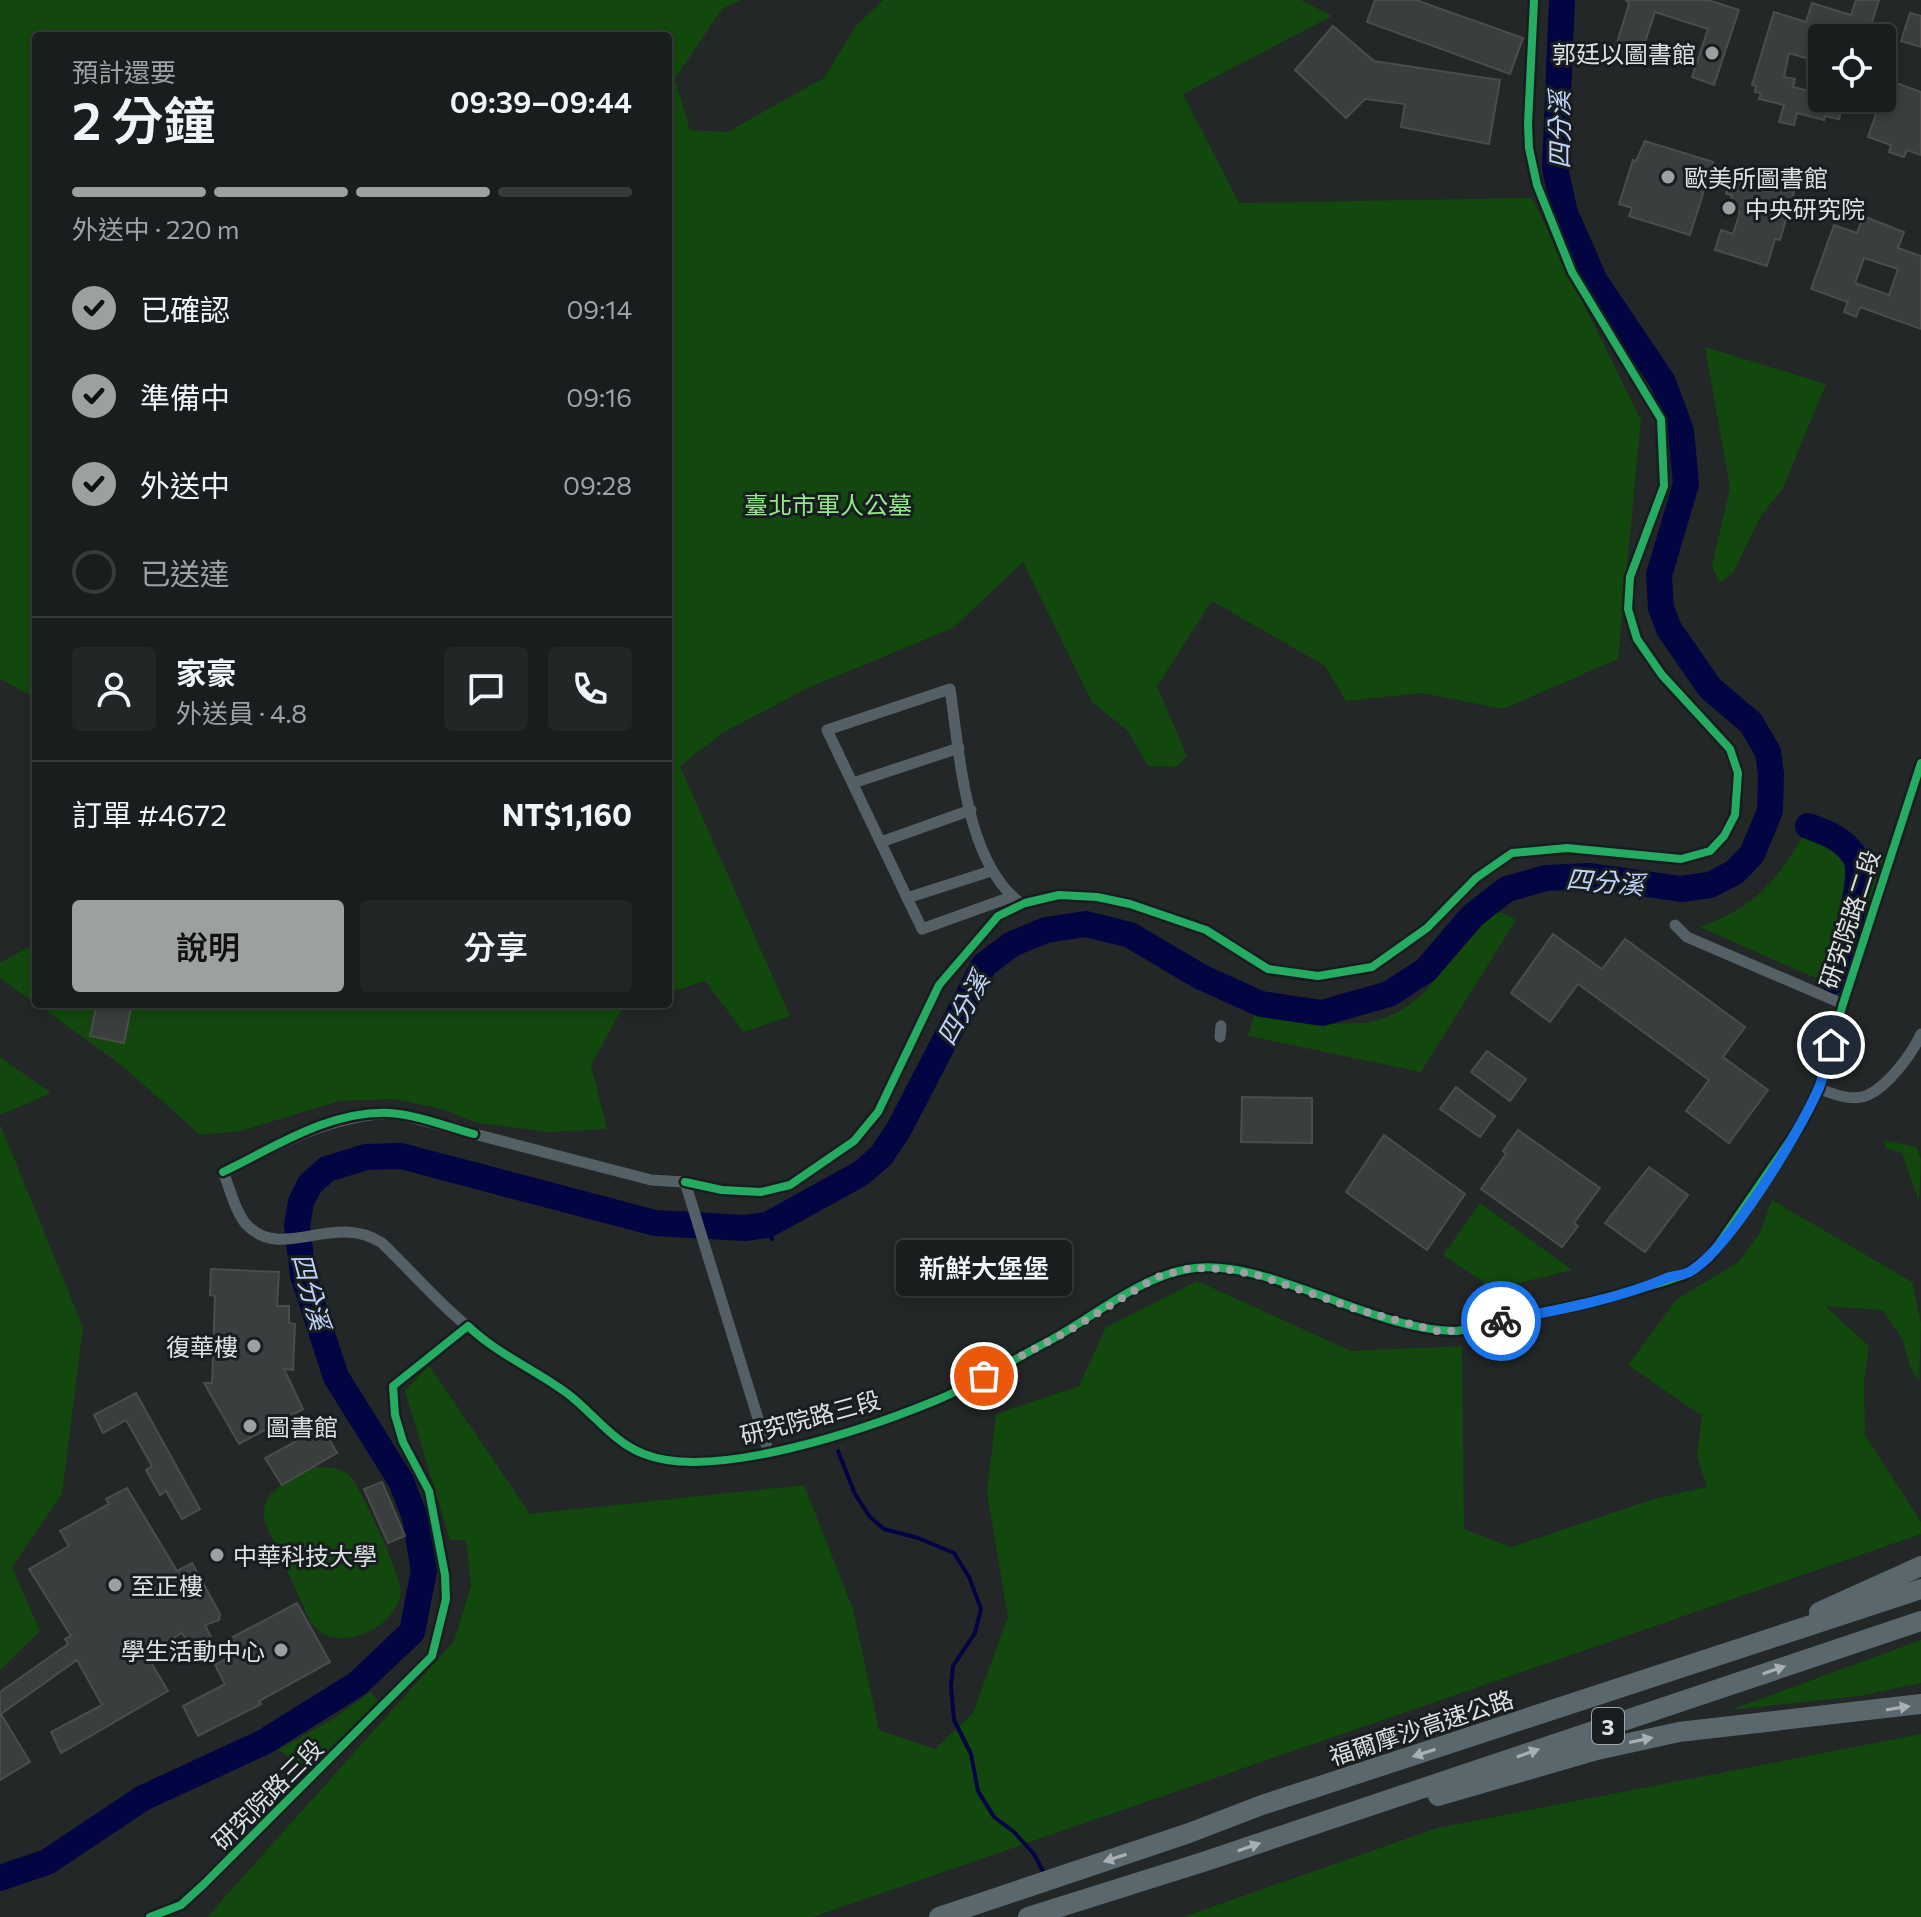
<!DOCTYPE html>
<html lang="zh-TW">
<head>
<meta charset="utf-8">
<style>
  :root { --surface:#1a1d1d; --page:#232626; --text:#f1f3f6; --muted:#9fa2a4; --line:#383b3b; --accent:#9ca0a0 }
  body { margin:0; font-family:Commissioner,"Noto Sans TC",sans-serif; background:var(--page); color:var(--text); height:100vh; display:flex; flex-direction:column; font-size:30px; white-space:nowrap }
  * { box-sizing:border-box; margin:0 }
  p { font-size:26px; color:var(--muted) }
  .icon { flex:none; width:44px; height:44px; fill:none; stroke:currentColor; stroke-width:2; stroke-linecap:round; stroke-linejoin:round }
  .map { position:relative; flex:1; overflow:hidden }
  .details { position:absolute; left:32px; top:32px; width:640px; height:976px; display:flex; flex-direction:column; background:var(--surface); border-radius:8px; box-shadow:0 4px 12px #0003,0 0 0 2px var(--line) }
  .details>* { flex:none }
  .tools { position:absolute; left:1808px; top:24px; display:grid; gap:16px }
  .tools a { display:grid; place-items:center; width:88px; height:88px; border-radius:8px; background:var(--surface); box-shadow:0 4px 12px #0003,0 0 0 2px var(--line); font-size:40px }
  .pin { position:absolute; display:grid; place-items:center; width:68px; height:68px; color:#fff; margin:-34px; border:4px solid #fff; border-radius:50%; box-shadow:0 2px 8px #0007 }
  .courier { position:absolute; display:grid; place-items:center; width:80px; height:80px; margin:-40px; border:6px solid #1a73e8; border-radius:50%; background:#fff; color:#222; box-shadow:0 2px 10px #0007 }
  .bubble { position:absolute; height:56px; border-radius:8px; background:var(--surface); box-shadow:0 4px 12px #0003,0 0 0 2px var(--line); font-size:26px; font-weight:600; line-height:56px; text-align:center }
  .headline em { font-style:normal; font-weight:600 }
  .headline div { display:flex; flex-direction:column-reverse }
  .headline { display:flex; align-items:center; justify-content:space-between; height:136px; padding:0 40px }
  h1 { font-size:52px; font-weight:600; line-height:60px }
  .bar { display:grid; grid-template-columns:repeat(4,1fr); gap:12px 8px; align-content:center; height:96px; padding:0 40px }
  .bar i { height:10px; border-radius:6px; background:var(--line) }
  .bar .active { background:var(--accent) }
  .bar p { grid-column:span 4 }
  .line { display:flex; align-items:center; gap:20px; padding:0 40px; border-top:2px solid var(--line) }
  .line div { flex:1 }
  .round { display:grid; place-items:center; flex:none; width:84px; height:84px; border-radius:8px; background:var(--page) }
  ol { padding:0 40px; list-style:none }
  li { display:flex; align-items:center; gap:24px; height:88px }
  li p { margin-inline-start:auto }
  li .icon { padding:8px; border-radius:50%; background:var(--accent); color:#111; stroke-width:4 }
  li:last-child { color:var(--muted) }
  li i { width:44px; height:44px; border:4px solid var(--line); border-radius:50% }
  .primary-button { display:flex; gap:16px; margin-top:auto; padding:16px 40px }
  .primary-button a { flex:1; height:92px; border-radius:8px; background:var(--accent); color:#111; font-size:32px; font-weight:600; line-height:92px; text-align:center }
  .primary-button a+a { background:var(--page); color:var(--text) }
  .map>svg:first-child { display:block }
  .green { fill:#12470d }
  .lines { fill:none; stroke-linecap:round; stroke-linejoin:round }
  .stream { stroke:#030543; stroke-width:4 }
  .river { stroke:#030543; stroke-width:26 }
  .building { fill:#3b3e3e; stroke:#4a4d4c; stroke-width:2; fill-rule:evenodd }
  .street { stroke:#546066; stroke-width:11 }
  .highway { stroke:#5a676d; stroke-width:20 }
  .cycleway-casing { stroke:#181e1f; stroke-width:13 }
  .cycleway { stroke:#26ab63; stroke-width:8 }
  .oneway { fill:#a9b0b3 }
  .done { stroke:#9ca0a0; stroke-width:8; stroke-dasharray:0 14.4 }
  .route { stroke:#1a73e8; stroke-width:10 }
  .poi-dot { fill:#9ca0a0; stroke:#181e1f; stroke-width:3 }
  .labels { text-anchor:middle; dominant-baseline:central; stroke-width:6; stroke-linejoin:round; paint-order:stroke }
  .shield { fill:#181e1f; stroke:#a2a6a7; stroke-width:2 }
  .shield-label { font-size:22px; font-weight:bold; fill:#dde1e1 }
  .poi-label { font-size:24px; fill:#dde1e1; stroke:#181e1f; text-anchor:start }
  .park-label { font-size:24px; fill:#94e78a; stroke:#181e1f }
  .street-label { font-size:24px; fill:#dde1e1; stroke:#181e1f }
  .water-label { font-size:26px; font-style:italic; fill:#bfd3fb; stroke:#181e1f }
</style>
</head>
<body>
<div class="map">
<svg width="1921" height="1917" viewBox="0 0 1921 1917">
  <rect width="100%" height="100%" fill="#232727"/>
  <g class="green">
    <path d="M0 0H741L722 9 675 79 690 130 727 132 824 78 855 27 883 0H1301L1332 16 1183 94 1239 203 1532 198 1641 420 1618 659 1503 709 1422 693 1346 701 1325 666 1212 601 1157 686 1187 756 1176 767 1148 766 1128 731 1092 702 1023 562 953 628 810 687 724 732 680 766 790 1016 744 1032 705 981 668 993V36H36V698L0 679Z"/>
    <path d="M1705 347 1826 384 1783 488 1761 516 1733 573 1719 583 1712 565 1730 488Z"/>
    <path d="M1803 836 1886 858 1840 989 1700 927C1754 907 1774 884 1803 836Z"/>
    <path d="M1496 910 1516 920 1421 1072 1248 1036 1254 1014 1332 1024 1367 1023 1395 1014 1420 997Z"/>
    <path d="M36 943V1004L0 978V963Z"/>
    <path d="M37 1004H631L623 1007 591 1065 607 1129 549 1132 478 1123 442 1109 394 1099 339 1101 241 1131 200 1135 125 1068Z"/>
    <path d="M0 1057 51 1093 0 1115Z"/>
    <path d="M0 1124 83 1327 62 1494 12 1567 40 1631 0 1670Z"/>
    <path d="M1884 1140 1916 1147 1921 1159 1919 1202 1902 1153 1886 1148Z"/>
    <path d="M1772 1200 1912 1282 1921 1324 1919 1381 1911 1369 1902 1338 1882 1310 1825 1306 1869 1346 1864 1382 1865 1435 1921 1522V1534L813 1917H207L454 1641 471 1586 466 1540H450L405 1391 429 1365 530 1514 804 1485 853 1609 879 1730 935 1749 973 1713 1008 1617 987 1492 996 1414 1079 1386 1106 1327 1197 1281 1351 1351 1462 1346 1464 1529 1511 1547 1657 1498 1707 1487 1697 1456 1702 1416 1628 1365 1677 1299 1737 1263 1760 1233Z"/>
    <path d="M1480 1203 1572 1270 1494 1289 1443 1255Z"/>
    <path d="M315 1467C327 1467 339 1467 349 1475 360 1484 402 1579 401 1592 397 1623 355 1647 325 1635 320 1632 315 1627 311 1623L265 1522C257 1490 291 1480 315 1467Z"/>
    <path d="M1921 1640V1683L1860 1696 1730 1710Z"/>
    <path d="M371 1692 378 1701 308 1770 278 1750 333 1719Z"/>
    <path d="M1921 1734V1917H1183L1437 1828Z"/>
  </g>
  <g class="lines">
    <g class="stream">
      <path d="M767 1225 772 1239"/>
      <path d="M838 1451 855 1494 870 1517 884 1529 918 1538 954 1553 969 1577 981 1609 975 1633 953 1666 951 1687 954 1720 971 1754 978 1791 994 1817 1014 1832 1034 1854 1045 1875"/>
    </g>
    <g class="river">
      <path d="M1808 826C1827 833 1842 838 1854 855 1868 876 1840 956 1834 981"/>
      <path d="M0 1878 47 1862 143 1798 264 1742 357 1684 412 1632 424 1571 415 1517 401 1481 336 1377 303 1275 297 1225 301 1202 310 1184 327 1169 366 1157 401 1156 655 1223 745 1228 767 1225 860 1174 881 1156 899 1129 984 965 1012 944 1046 930 1086 924 1130 935 1201 977 1261 1004 1322 1013 1389 994 1426 970 1472 916 1507 889 1546 878 1590 876 1681 889 1710 885 1735 872 1752 854 1770 811 1771 774 1768 752 1751 723 1710 688 1669 629 1661 608 1659 575 1686 484 1681 431 1663 382 1595 281 1565 213 1555 168 1562 0"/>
    </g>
  </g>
  <g class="building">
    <path d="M1375 0H1416L1523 38 1510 74 1367 22Z"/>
    <path d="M1626 0H1708L1739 10 1714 85 1692 77 1708 29 1655 12 1640 57 1615 49 1629 4Z"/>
    <path d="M1856 0H1879L1867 38H1822V63L1789 53 1784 77 1795 79 1793 87 1822 94V98H1844L1839 119 1825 116 1824 120 1797 113 1794 125 1779 122 1784 105 1759 99 1761 93 1755 92 1756 86 1752 85 1774 12 1806 22 1812 3 1851 15Z"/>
    <path d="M1910 13 1921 16V47L1901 41Z"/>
    <path d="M1333 26 1374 61 1500 80 1489 144 1401 127 1405 104 1365 99 1346 118 1295 70Z"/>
    <path d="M1888 80 1921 92V155L1907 150 1904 157 1889 152 1891 145 1868 137Z"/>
    <path d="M1645 141 1713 162 1690 235 1629 216 1632 208 1619 204 1633 160 1636 161Z"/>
    <path d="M1733 174 1794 192 1780 240 1775 239 1767 266 1715 250 1721 230 1733 234 1740 212 1728 208 1732 195 1726 194Z"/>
    <path d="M1863 216 1904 232 1898 248 1921 256V329L1860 307 1856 317 1844 312 1848 302 1811 289 1834 225 1857 233ZM1864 258 1898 269 1889 295 1855 283Z"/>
    <path d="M1553 934 1602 969 1625 939 1745 1027 1723 1057 1768 1090 1729 1143 1686 1111 1709 1080 1578 984 1550 1022 1511 993Z"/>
    <path d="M97 1004 131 1008 124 1043 90 1036Z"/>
    <path d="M1487 1051 1526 1079 1510 1101 1471 1072Z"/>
    <path d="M1456 1087 1495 1116 1480 1137 1440 1109Z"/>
    <path d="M1242 1097 1312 1098V1143L1241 1142Z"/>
    <path d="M1518 1130 1600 1188 1574 1223 1578 1226 1562 1247 1481 1189 1506 1154 1503 1151Z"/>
    <path d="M1384 1135 1465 1194 1427 1250 1346 1192Z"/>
    <path d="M1649 1167 1688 1195 1645 1252 1605 1223Z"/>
    <path d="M211 1269 279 1272 277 1306H289V1323L295 1324 293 1370 284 1369 303 1409 239 1444 204 1383H212L215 1296 210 1295Z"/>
    <path d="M136 1393 200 1509 182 1519 166 1491 160 1495 146 1470 152 1466 126 1420 103 1433 94 1415Z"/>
    <path d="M322 1427 337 1453 282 1485 265 1458Z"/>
    <path d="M382 1482 405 1536 388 1543 364 1489Z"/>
    <path d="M127 1488 177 1571 192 1563 220 1614 219 1620 205 1625 212 1639 192 1649 182 1633 146 1654 168 1691 61 1753 51 1732 102 1705 77 1660 1 1714 30 1762 0 1780V1692L68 1644 65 1639 71 1636 29 1569 69 1546 60 1531 109 1504 106 1499Z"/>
    <path d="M297 1603 330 1662 259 1701 261 1704 198 1736 183 1706 225 1684 215 1665 239 1652 231 1638Z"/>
  </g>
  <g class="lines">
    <g class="street">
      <path d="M853 783 959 748"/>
      <path d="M881 842 971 810"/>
      <path d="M1011 897 922 929 827 730 950 689C960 754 965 864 1022 904"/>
      <path d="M907 898 991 871"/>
      <path d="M1675 925 1687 937 1843 1004"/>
      <path d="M1220 1037 1221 1026"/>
      <path d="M1819 1089C1834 1094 1852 1102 1868 1095 1888 1086 1912 1054 1921 1034"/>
      <path d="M768 1451 685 1182 651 1180 394 1113C331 1114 279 1145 223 1172 230 1188 235 1212 246 1224 281 1263 333 1211 382 1243 414 1274 444 1309 478 1335 507 1357 541 1373 569 1395 593 1414 615 1444 645 1454 719 1480 867 1429 938 1399 962 1389 984 1375 1007 1363 1029 1352 1050 1341 1071 1329 1108 1307 1145 1276 1188 1269 1266 1255 1372 1332 1457 1331L1595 1301 1660 1283 1684 1275 1709 1258 1802 1123 1819 1089 1843 1004 1921 763"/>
      <path d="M150 1917 181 1905 204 1884 432 1656 446 1599 445 1575 429 1491 403 1442 395 1415 393 1386 468 1326"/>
    </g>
    <g class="highway">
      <path d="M1819 1612 1921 1566"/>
      <path d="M1438 1796 1597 1750 1679 1732 1921 1704"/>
      <path d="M939 1917 1189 1833 1262 1805 1921 1589"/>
      <path d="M1028 1917 1203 1862 1921 1621"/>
    </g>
    <defs>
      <g id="cycleway">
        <path d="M223 1172C275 1147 330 1110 390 1113 418 1115 448 1127 474 1134"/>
        <path d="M685 1182 722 1190 761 1192 790 1185 854 1141 878 1112 939 985 998 916 1025 903 1059 895 1097 897 1130 904 1206 930 1268 969 1318 976 1372 967 1427 928 1476 878 1512 853 1567 848 1681 859 1710 851 1724 836 1735 815 1738 773 1730 749 1662 675 1637 639 1628 609 1630 577 1664 486 1661 419 1572 272 1537 185 1529 148 1528 124 1534 0"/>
        <path d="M150 1917 181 1905 204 1884 432 1656 446 1599 445 1575 429 1491 403 1442 395 1415 393 1386 468 1326C497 1354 536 1370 568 1394 593 1413 614 1443 644 1454 714 1482 869 1428 937 1400 976 1384 1012 1360 1049 1341 1094 1317 1137 1278 1188 1269 1265 1255 1373 1332 1457 1331L1595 1301 1660 1283 1684 1275 1709 1258 1802 1123 1819 1089 1843 1004 1921 763"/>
      </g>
    </defs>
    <use href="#cycleway" class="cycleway-casing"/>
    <use href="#cycleway" class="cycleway"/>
  </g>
  <defs><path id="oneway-solid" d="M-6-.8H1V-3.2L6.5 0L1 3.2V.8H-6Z" transform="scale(2)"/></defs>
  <g class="oneway">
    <use href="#oneway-solid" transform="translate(1774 1670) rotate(-19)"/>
    <use href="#oneway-solid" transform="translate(1898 1708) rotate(-9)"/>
    <use href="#oneway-solid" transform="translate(1641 1740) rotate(-12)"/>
    <use href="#oneway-solid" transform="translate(1424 1753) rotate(162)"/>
    <use href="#oneway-solid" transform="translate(1528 1753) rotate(-19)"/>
    <use href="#oneway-solid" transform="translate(1249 1847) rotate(-19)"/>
    <use href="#oneway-solid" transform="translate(1115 1858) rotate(162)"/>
  </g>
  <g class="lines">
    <path class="done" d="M984 1376 1070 1330 1157 1277 1191 1268 1224 1269 1257 1275 1359 1310 1437 1331H1457L1501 1321"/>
    <path class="route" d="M1501 1321C1557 1310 1615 1300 1667 1278 1675 1275 1683 1276 1691 1271 1729 1248 1797 1136 1817 1092 1824 1078 1827 1061 1831 1045"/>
  </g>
  <g class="poi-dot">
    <circle cx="1712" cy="53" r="8"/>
    <circle cx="1668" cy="177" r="8"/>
    <circle cx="1729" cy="208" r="8"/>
    <circle cx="254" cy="1346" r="8"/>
    <circle cx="250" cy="1426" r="8"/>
    <circle cx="217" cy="1555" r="8"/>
    <circle cx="115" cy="1585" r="8"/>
    <circle cx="281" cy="1650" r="8"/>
  </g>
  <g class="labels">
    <rect class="shield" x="1592" y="1708" width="32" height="36" rx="6"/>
    <g class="shield-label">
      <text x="1608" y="1726">3</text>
    </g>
    <g class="poi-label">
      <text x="1696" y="53" text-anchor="end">郭廷以圖書館</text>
      <text x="1684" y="177">歐美所圖書館</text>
      <text x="1745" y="208">中央研究院</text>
      <text x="238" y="1346" text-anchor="end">復華樓</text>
      <text x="266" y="1426">圖書館</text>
      <text x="233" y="1555">中華科技大學</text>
      <text x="131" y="1585">至正樓</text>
      <text x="265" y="1650" text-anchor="end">學生活動中心</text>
    </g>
    <g class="park-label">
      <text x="828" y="504">臺北市軍人公墓</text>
    </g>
    <g class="street-label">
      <text transform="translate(1849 919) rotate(-72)">研究院路二段</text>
      <text transform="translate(810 1417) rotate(-15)">研究院路三段</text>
      <text transform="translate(1421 1727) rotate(-18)">福爾摩沙高速公路</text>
      <text transform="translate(267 1794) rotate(-45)">研究院路三段</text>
    </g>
    <g class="water-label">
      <text transform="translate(1558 130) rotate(-90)">四分溪</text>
      <text transform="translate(1605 881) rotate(5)">四分溪</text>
      <text transform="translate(962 1008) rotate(-61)">四分溪</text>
      <text transform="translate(312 1291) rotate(75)">四分溪</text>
    </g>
  </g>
</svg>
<div class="tools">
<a><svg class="icon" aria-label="locate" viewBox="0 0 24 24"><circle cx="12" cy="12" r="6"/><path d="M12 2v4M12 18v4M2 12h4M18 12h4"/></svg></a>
</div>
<div class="pin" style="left:984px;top:1376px;background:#ea580c"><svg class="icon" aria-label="bag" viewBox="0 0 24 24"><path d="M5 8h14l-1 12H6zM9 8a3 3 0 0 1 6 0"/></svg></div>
<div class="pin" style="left:1831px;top:1045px;background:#1f2937"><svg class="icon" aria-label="home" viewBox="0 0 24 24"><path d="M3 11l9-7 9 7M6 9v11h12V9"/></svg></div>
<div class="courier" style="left:1501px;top:1321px"><svg class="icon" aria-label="bike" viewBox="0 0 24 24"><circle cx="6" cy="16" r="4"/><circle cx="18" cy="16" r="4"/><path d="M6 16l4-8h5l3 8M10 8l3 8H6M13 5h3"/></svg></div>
<div class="bubble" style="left:896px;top:1240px;width:176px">新鮮大堡堡</div>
<section class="details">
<div class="headline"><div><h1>2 分鐘</h1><p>預計還要</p></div><em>09:39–09:44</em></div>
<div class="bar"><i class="active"></i><i class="active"></i><i class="active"></i><i></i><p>外送中 · 220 m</p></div>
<ol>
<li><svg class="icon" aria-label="check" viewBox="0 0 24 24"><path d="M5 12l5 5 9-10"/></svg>已確認<p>09:14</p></li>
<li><svg class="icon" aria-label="check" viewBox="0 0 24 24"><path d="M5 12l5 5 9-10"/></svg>準備中<p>09:16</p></li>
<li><svg class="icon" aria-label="check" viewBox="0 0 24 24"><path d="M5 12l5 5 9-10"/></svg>外送中<p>09:28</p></li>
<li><i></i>已送達</li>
</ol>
<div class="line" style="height:144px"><a class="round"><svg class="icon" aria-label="person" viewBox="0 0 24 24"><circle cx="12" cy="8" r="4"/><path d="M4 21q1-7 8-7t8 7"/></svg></a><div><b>家豪</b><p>外送員 · 4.8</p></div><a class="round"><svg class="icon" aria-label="chat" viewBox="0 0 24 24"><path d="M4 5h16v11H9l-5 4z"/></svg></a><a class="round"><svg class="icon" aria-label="phone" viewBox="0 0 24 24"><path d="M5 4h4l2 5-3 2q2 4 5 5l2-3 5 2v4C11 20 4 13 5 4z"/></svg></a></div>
<div class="line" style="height:104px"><div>訂單 #4672</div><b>NT$1,160</b></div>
<div class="primary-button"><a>說明</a><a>分享</a></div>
</section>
</div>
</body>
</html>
